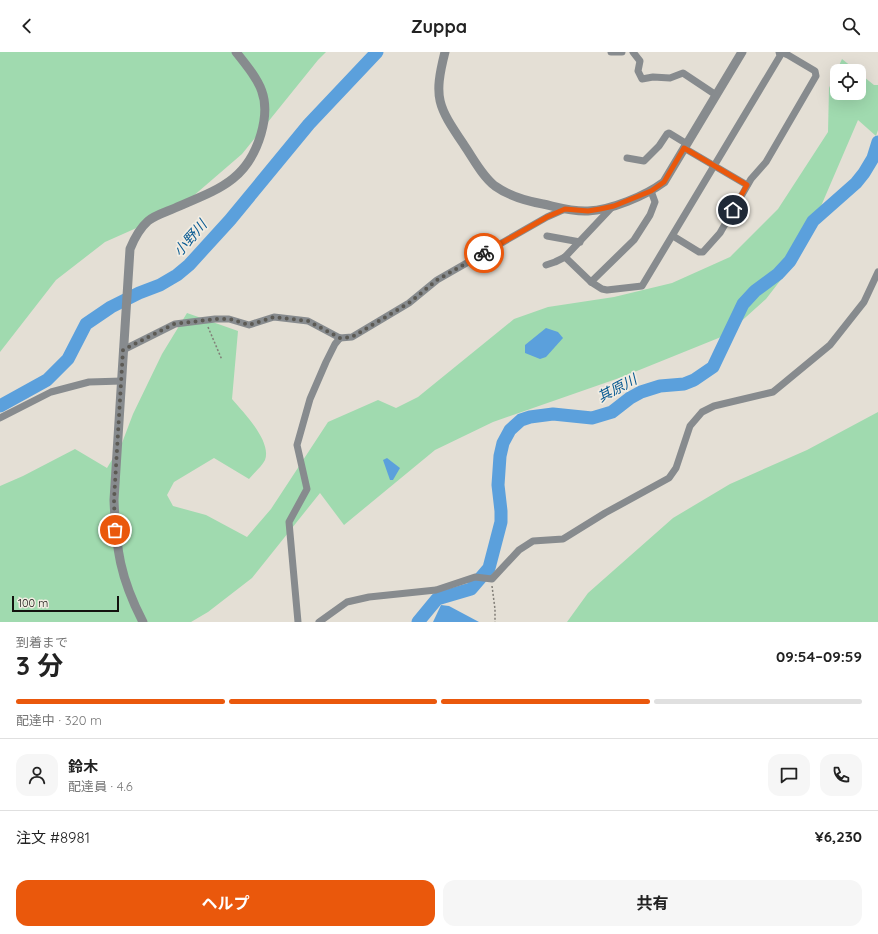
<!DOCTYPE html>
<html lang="ja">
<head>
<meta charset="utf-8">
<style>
  :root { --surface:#fff; --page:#f6f6f6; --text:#222; --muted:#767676; --line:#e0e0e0; --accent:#ea580c }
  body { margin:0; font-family:Quicksand,"Noto Sans JP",sans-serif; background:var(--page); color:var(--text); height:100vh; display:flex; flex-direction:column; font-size:15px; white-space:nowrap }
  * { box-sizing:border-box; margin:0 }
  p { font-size:13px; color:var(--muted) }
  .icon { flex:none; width:22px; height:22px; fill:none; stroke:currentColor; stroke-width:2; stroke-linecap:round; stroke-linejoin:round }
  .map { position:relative; height:570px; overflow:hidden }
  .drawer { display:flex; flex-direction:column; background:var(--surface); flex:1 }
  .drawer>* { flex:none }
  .controls { position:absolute; left:830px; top:12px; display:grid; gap:8px }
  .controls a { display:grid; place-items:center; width:36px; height:36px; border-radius:8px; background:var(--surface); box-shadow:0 4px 16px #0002; font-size:20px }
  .scale { position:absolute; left:12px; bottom:10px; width:107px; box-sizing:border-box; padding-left:4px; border:2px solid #13120e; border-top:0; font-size:11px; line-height:14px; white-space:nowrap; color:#13120e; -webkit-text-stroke:3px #f1ece2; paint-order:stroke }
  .pin { position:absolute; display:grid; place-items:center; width:34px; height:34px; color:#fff; margin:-17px; border:2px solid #fff; border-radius:50%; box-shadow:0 1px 4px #0007 }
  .courier { position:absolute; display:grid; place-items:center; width:40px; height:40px; margin:-20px; border:3px solid #ea580c; border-radius:50%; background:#fff; color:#222; box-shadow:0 1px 5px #0007 }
  .summary em { font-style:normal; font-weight:700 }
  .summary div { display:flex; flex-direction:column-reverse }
  .summary { display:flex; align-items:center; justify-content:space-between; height:68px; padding:0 16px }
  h1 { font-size:26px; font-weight:700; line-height:30px }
  .bar { display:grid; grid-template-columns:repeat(4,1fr); gap:6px 4px; align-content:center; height:48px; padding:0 16px }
  .bar i { height:5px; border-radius:3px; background:var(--line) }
  .bar .selected { background:var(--accent) }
  .bar p { grid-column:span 4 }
  .line { display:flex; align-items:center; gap:10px; padding:0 16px; border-top:1px solid var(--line) }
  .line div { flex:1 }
  .round { display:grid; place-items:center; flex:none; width:42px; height:42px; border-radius:12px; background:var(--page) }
  .button { display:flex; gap:8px; margin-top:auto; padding:8px 16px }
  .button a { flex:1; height:46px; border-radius:12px; background:var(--accent); color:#fff; font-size:16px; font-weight:700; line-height:46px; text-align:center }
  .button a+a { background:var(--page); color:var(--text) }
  header { display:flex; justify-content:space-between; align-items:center; height:52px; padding:0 16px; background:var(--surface); font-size:18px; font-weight:700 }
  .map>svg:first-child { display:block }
  .green { fill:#a0daaf }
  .water { fill:#5ba0dc }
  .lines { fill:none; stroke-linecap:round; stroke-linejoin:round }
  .river { stroke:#5ba0dc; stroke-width:13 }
  .path { stroke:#817e77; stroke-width:1.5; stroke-dasharray:2 2; stroke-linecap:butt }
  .minor { stroke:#878b8e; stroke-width:7 }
  .tertiary { stroke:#878b8e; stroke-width:9 }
  .done { stroke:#5c5a54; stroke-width:4; stroke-dasharray:0 7.2 }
  .route { stroke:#ea580c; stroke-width:5 }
  .labels { text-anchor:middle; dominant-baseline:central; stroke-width:3.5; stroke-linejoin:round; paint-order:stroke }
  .water-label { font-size:14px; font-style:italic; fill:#085a92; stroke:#f1ece2 }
</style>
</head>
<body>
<header><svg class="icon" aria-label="back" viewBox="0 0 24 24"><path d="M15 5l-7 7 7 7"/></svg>Zuppa<svg class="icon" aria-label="search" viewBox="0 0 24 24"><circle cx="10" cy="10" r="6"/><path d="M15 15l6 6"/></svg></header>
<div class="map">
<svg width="878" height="570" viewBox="0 0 878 570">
  <rect width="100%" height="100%" fill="#e4dfd5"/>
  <g class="green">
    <path d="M0 0H326L318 8 242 102 177 158 105 190 56 228 0 300Z"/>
    <path d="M842 7 857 19H837V41H859V21L874 33H878V78L876 84 858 68 800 203 766 247 726 283 622 325 493 370 435 398 344 473 320 441 252 526 208 560 191 570H0V434L23 424 75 397 107 416 122 391 133 362 162 302 187 261 238 279 232 347C243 360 272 389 265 408 262 414 254 421 249 427L214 406 174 430 167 443 173 454 206 463 247 485 271 457 328 370 378 348 396 356 418 345 514 267 548 255 614 245 672 231 730 205 778 157 828 80 829 36Z"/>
    <path d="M878 360V570H567L588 541 673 466 730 432 807 398Z"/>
  </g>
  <g class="water">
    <path d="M546 276 558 280 563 286 546 305 540 307 525 301V293Z"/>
    <path d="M387 406 400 416 393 428H390L383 408Z"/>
    <path d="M441 553 449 554 479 570H433Z"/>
  </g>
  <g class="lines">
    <g class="river">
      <path d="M0 354 47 328 68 307 86 272 111 255 139 241 160 233 177 223 189 213 230 168 309 72 377 0"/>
      <path d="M418 570 437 547 471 537 489 516 501 470V459L498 433 500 404 503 391 510 378 521 368 530 365 553 362 592 366 612 360 630 346 641 340 660 334 684 332 694 328 713 315 743 252 755 239 778 222 790 209 813 169 856 131 864 121 873 106 878 90"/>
    </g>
    <g class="path">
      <path d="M208 275 222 308"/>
      <path d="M492 534 495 557V570"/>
    </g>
    <g class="minor">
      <path d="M611 0H622"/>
      <path d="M633 0 640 9 638 19 642 27 653 25 670 26 683 21 716 43"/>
      <path d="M684 96 747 133"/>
      <path d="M627 106 644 109 659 94 667 82 669 81 687 92"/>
      <path d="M613 154 565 205 591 230 602 237 607 238 642 234 780 4 779 0"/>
      <path d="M547 184 580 190"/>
      <path d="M673 184 699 200H703L720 181 751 127 766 110 816 24 815 19 788 3 781 0"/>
      <path d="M546 213 555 210 565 205"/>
      <path d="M591 230 634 188 650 163 655 150 651 139"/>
      <path d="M123 298 175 272 215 267H229L249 273 274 265 308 269 340 286 352 285 409 251 437 228 547 165 565 157"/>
      <path d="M0 366 51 340 89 330 122 329"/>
      <path d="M298 570 289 470 307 437 297 393 310 347 326 310 335 292 340 286"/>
      <path d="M319 570 347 550 369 545 436 538 475 525 492 527 519 498 533 489 563 487 605 461 669 426 676 416 690 374 702 360 714 354 773 340 784 331 830 293 864 250 878 220"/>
    </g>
    <g class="tertiary">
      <path d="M445 0C433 47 438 54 464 93 473 106 482 124 495 134 509 144 526 149 543 152 557 155 573 160 588 159 611 158 645 144 664 130L742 0"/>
      <path d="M143 570C120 526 116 497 114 448L130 197C134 187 139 177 148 169 155 163 166 160 175 156 216 138 247 130 261 82 272 44 259 29 236 0"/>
    </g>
  </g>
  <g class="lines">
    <path class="done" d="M115 478 114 448 123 298 174 272 215 267H230L249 273 274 265 308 269 340 286 352 285 409 251 437 228 484 201"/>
    <path class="route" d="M484 201 547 165 565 157 588 159 600 157 614 154 651 139 664 130 684 96 747 133 733 158"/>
  </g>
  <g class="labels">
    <g class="water-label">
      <text transform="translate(190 186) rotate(-49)">小野川</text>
      <text transform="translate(617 336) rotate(-28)">其原川</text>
    </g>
  </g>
</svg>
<div class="controls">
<a><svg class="icon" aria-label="locate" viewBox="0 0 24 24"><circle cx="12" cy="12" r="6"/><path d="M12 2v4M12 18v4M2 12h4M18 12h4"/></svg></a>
</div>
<div class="scale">100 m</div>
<div class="pin" style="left:115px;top:478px;background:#ea580c"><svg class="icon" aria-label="bag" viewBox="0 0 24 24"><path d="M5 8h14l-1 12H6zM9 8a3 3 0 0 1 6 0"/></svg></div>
<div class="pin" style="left:733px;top:158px;background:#1f2937"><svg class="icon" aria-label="home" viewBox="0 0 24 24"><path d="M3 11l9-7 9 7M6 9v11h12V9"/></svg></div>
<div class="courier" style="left:484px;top:201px"><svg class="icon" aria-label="bike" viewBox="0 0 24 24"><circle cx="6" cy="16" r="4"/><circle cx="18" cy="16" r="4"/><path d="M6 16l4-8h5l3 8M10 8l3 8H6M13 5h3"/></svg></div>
</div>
<section class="drawer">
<div class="summary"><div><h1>3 分</h1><p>到着まで</p></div><em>09:54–09:59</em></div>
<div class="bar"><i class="selected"></i><i class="selected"></i><i class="selected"></i><i></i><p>配達中 · 320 m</p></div>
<div class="line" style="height:72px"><a class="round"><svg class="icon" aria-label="person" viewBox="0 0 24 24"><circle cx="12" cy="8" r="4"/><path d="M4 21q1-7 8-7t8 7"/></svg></a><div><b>鈴木</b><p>配達員 · 4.6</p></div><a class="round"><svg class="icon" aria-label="chat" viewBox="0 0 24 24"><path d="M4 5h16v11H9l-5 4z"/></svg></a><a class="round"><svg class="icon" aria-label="phone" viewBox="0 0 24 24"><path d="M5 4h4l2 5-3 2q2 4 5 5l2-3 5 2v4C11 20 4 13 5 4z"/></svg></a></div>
<div class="line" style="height:52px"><div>注文 #8981</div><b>¥6,230</b></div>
<div class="button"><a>ヘルプ</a><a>共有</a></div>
</section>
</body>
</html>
